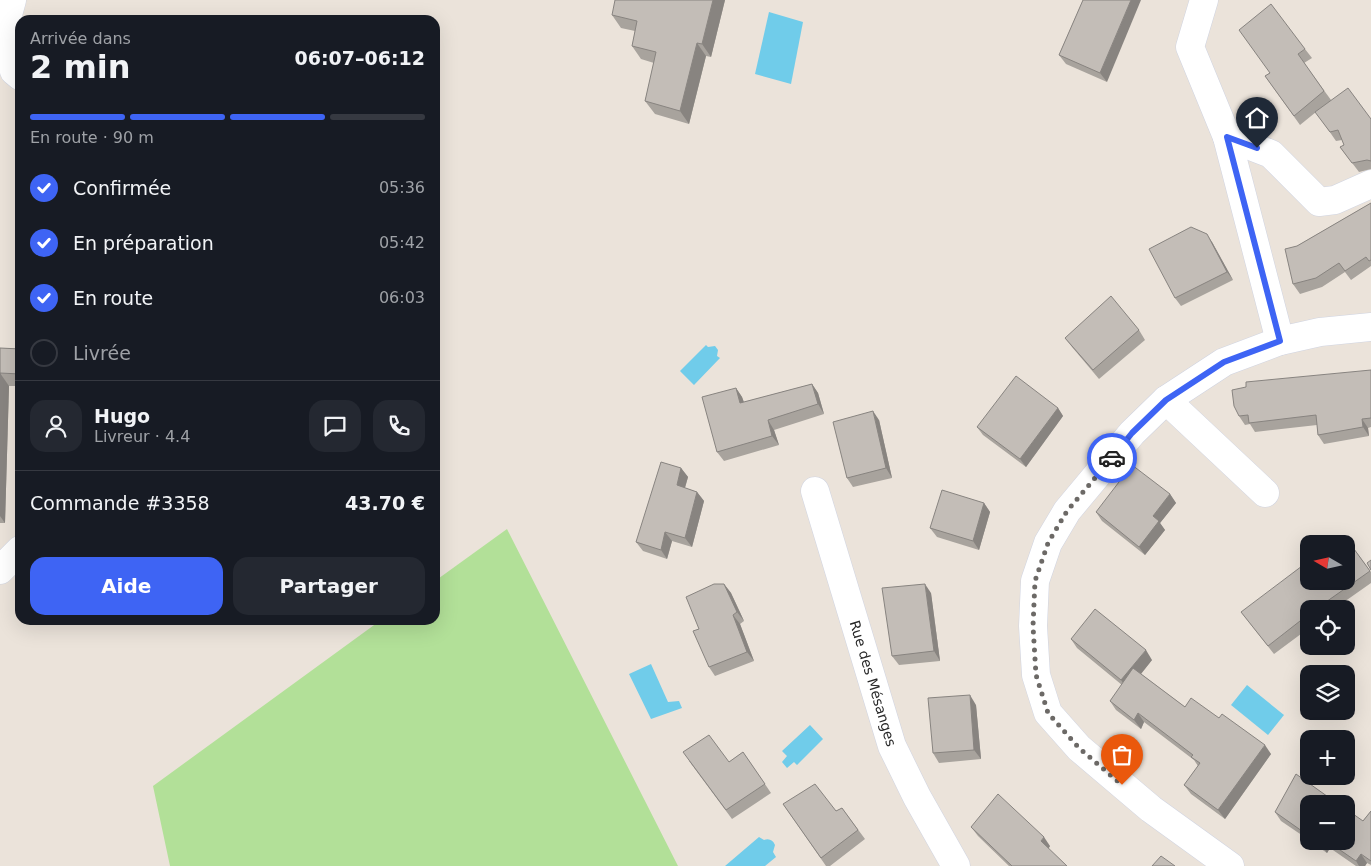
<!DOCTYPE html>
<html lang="fr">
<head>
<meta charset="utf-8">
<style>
  :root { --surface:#171b24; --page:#242831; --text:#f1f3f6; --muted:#9ea1a6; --line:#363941; --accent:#3e64f4 }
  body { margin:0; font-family:"DejaVu Sans",sans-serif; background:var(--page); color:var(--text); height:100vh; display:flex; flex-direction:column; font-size:19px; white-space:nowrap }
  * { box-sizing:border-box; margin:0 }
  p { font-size:16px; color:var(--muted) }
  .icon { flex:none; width:28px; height:28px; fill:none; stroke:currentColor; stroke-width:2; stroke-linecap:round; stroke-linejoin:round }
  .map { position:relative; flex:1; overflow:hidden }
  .details { position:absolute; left:15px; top:15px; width:425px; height:610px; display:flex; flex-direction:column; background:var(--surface); border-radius:15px; box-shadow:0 5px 20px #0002 }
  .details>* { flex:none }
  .needle { width:32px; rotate:279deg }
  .controls { position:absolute; left:1300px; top:535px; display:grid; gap:10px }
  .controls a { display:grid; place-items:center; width:55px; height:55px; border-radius:10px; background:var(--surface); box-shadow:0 5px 20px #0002; font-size:25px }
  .pin { position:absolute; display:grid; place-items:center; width:42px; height:42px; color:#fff; margin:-51px -21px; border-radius:50% 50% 50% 0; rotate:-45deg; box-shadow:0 0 5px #0007 }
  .pin .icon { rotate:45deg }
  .courier { position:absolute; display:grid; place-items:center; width:50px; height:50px; margin:-25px; border:4px solid #3e64f4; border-radius:50%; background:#fff; color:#222; box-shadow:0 1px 6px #0007 }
  .head em { font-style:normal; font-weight:600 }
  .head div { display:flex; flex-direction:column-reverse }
  .head { display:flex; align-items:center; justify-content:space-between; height:85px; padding:0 15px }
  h1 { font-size:32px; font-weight:600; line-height:38px }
  .bar { display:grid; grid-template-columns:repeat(4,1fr); gap:8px 5px; align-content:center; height:60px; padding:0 15px }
  .bar i { height:6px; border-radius:4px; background:var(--line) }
  .bar .current { background:var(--accent) }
  .bar p { grid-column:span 4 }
  .line { display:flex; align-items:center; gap:12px; padding:0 15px; border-top:1px solid var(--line) }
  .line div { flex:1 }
  .round { display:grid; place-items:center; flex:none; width:52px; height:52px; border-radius:15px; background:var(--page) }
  ol { padding:0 15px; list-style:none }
  li { display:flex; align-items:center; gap:15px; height:55px }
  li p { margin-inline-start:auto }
  li .icon { padding:5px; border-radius:50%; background:var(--accent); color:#fff; stroke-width:4 }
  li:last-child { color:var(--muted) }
  li i { width:28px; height:28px; border:2px solid var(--line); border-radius:50% }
  .button { display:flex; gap:10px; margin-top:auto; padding:10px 15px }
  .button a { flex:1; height:58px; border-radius:15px; background:var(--accent); color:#fff; font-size:20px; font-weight:600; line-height:58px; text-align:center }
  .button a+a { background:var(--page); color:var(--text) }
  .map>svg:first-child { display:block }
  .green { fill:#b2e098 }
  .water { fill:#70ccea }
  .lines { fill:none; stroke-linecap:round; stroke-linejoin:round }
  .minor-casing { stroke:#d0d4e1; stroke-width:29 }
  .minor { stroke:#fff; stroke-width:28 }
  .wall { fill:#a8a39d }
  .shaded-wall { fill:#888480 }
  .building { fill:#c3bdb7; stroke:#888480 }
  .done { stroke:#6c6966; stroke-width:5; stroke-dasharray:0 9 }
  .route { stroke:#3e64f4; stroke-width:6 }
  .labels { text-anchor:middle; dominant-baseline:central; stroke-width:5; stroke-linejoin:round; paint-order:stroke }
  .street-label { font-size:14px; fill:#282828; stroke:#fff }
</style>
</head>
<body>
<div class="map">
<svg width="1371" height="866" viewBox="0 0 1371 866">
  <rect width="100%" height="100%" fill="#ebe3da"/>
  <path class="green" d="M507 529 678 866H170L153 786 381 620H435V581Z"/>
  <g class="water">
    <path d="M769 12 803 22 791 84 755 74Z"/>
    <path d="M706 345 708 347 715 346 718 350 717 356 720 358 694 385 680 371Z"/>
    <path d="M651 664 668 702 679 701 682 708 651 719 629 674Z"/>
    <path d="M1247 685 1284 715 1268 735 1231 705Z"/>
    <path d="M810 725 823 739 797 765 794 762 787 768 782 762 787 756 782 751Z"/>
    <path d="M759 837 764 840C769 838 773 840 775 845L773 852 776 857 765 866H725Z"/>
  </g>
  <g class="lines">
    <defs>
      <g id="minor">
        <path d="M12 0 3 33 14 71 20 76"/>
        <path d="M1204 0 1190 47 1227 137 1280 341"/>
        <path d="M1227 137 1271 154 1319 202 1335 200 1371 184"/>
        <path d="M1166 400 1265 493"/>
        <path id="s1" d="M815 491 892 746 917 797 956 866"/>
        <path d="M0 570 20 550"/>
        <path d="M1230 866 1151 809 1079 748 1048 713 1036 675 1033 626 1035 581 1048 543 1067 511 1132 433 1166 400 1224 362 1280 341 1320 332 1371 327"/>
      </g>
    </defs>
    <use href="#minor" class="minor-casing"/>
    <use href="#minor" class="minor"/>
  </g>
  <g class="wall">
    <path d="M725 0 711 57 706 56 689 124 655 114 645 101 654 63 641 59 632 46 635 31 621 28 612 15Z"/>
    <path d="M1083 0 1107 82 1066 64 1059 55Z"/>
    <path d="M1305 49 1312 58 1304 63 1331 100 1371 119V169L1359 172 1340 147 1344 145 1342 140 1336 141 1316 112 1300 125 1265 76Z"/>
    <path d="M1371 203V266L1351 280 1345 272 1322 287 1300 294 1293 284 1297 246Z"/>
    <path d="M1212 242 1233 280 1181 306 1175 298Z"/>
    <path d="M1139 330 1145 340 1099 379 1072 347 1065 338Z"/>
    <path d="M0 348 20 349V386H9L5 523H0Z"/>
    <path d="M1371 370V427L1368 428 1369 436 1324 444 1318 435 1317 425 1255 432 1250 424 1245 425 1239 416Z"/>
    <path d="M812 384 818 393 824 414 774 430 779 445 724 461 717 452 736 388 742 397 744 402Z"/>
    <path d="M1058 408 1063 416 1026 467 983 435 977 427Z"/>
    <path d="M879 420 892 478 853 487 847 478Z"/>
    <path d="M681 468 688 477 685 488 697 492 704 501 692 547 672 541 667 559 643 551 636 542Z"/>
    <path d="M1170 494 1176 503 1160 523 1165 530 1145 555 1102 521 1096 512Z"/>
    <path d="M984 503 990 512 979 550 937 537 930 528Z"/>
    <path d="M1354 549 1371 572V583L1334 609H1309V628L1274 654 1241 612 1309 581H1346Z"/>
    <path d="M724 584 731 593 744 621 740 624 754 661 715 676 709 667 699 629Z"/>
    <path d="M931 593 940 661 899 665 892 656Z"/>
    <path d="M1071 639 1152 660 1141 674 1185 707 1219 718 1271 754 1225 819 1191 794 1184 785 1198 766 1194 760 1144 722 1141 729 1116 710 1110 701 1122 685 1077 648Z"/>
    <path d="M976 705 981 759 939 763 933 753Z"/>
    <path d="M743 752 771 793 732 819 689 761 729 762Z"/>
    <path d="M783 804 836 811 842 808 865 839 830 866H826Z"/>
    <path d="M1309 804V840L1281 821 1275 812Z"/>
    <path d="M1371 811V865L1367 863 1365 866H1356L1330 848 1327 853 1310 841H1346Z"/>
    <path d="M971 827 1050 846 1048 849 1067 866H1009L978 836Z"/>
  </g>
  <g class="shaded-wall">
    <path d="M713 0H725L711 57 702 44Z"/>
    <path d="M1131 0H1141L1107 82 1100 73Z"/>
    <path d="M697 43 706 56 689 124 680 111Z"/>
    <path d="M1207 234 1212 242 1233 280 1227 272Z"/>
    <path d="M0 373 9 386 5 523 0 516Z"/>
    <path d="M812 384 818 393 824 414 818 404Z"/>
    <path d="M736 388 742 397 747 412 740 403Z"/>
    <path d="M1058 408 1063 416 1026 467 1020 459Z"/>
    <path d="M873 411 879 420 892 478 886 468Z"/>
    <path d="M1362 419 1368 428 1369 436 1363 427Z"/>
    <path d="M768 420 774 430 779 445 772 436Z"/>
    <path d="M681 468 688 477 683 494 677 485Z"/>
    <path d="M697 492 704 501 692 547 685 538Z"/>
    <path d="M1170 494 1176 503 1160 523 1165 530 1145 555 1139 547 1153 516Z"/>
    <path d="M984 503 990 512 979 550 973 541Z"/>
    <path d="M665 532 672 541 667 559 661 550Z"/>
    <path d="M724 584 731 593 744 621 737 612Z"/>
    <path d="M925 584 931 593 940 661 934 651Z"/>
    <path d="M733 615 740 624 754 661 747 652Z"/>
    <path d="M1146 650 1152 660 1128 690 1121 680Z"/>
    <path d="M970 695 976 705 981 759 974 750Z"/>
    <path d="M1138 713 1144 722 1141 729 1134 720Z"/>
    <path d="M1265 745 1271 754 1225 819 1218 810Z"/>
    <path d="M1044 837 1050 846 1047 851 1041 841Z"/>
    <path d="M1323 841H1326L1330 848 1327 853 1321 844Z"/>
    <path d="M1361 854 1367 863 1365 866H1359L1356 861Z"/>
  </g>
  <g class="building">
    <path d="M615 0H713L702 44 697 43 680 111 645 101 656 52 632 46 637 21 612 15Z"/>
    <path d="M1083 0H1131L1100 73 1059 55Z"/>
    <path d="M1271 4 1305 49 1298 54 1324 91 1294 116 1265 76 1270 73 1239 30Z"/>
    <path d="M1348 88 1371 119V161L1367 160 1352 163 1340 147 1344 145 1338 130 1330 132 1315 112Z"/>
    <path d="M1371 203V260L1369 261 1366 257 1345 271 1339 263 1316 278 1293 284 1285 249 1297 246Z"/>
    <path d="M1191 227 1207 234 1227 272 1175 298 1149 249Z"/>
    <path d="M1111 296 1139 330 1093 370 1065 338Z"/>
    <path d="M0 348 20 349V374L0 373V376Z"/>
    <path d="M1371 370V418L1362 419 1363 427 1318 435 1316 415 1249 423 1248 415 1239 416 1234 406 1232 390 1246 387V382Z"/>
    <path d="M1016 376 1058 408 1020 459 977 427Z"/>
    <path d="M812 384 818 404 768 420 772 436 717 452 702 397 736 388 740 403Z"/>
    <path d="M873 411 886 468 847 478 833 422Z"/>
    <path d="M661 462 681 468 677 485 697 492 685 538 665 532 661 550 636 542Z"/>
    <path d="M1132 465 1170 494 1153 516 1159 521 1139 547 1096 512Z"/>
    <path d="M942 490 984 503 973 541 930 528Z"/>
    <path d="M1354 549 1370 571 1316 609H1309V614L1268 646 1241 612 1306 563 1309 566V581H1346V555Z"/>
    <path d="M1371 560V570L1367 563Z"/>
    <path d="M714 584H724L737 612 733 615 747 652 709 667 693 631 699 629 686 597Z"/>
    <path d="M925 584 934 651 892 656 882 588Z"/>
    <path d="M1095 609 1146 650 1121 680 1071 639Z"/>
    <path d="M1133 668 1185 707 1191 698 1219 718 1222 714 1265 745 1218 810 1184 785 1200 763 1191 757 1193 755 1138 713 1134 720 1110 701Z"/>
    <path d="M970 695 974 750 933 753 928 698Z"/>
    <path d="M709 735 729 762 743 752 765 784 726 810 683 752Z"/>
    <path d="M1296 774 1338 804H1309V836L1275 812Z"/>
    <path d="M815 784 836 811 842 808 858 830 821 858 783 804Z"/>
    <path d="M998 794 1044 837 1041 841 1067 866H1012L971 827Z"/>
    <path d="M1346 809 1363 821 1371 811V861L1361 854 1356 861 1327 841H1346Z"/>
    <path d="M1316 841H1323L1321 844Z"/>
    <path d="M1161 856 1175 866H1152Z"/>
  </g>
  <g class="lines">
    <path class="done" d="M1112 458 1067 511 1048 543 1035 581 1033 626 1036 675 1048 713 1079 748 1122 785"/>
    <path class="route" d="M1112 458 1132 433 1166 400 1224 362 1280 341 1227 137 1257 148"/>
  </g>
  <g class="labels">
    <g class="street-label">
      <text stroke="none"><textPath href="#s1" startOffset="201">Rue des Mésanges</textPath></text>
    </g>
  </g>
</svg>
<div class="controls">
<a><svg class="needle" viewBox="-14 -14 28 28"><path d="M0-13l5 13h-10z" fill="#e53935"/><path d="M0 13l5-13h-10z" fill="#9ea1a6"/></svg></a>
<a><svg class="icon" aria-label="locate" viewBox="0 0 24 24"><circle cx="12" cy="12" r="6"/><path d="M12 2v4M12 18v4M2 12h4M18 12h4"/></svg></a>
<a><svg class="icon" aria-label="layers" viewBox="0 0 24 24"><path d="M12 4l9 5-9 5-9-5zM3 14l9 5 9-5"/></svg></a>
<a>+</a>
<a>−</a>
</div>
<div class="pin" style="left:1122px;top:785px;background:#ea580c"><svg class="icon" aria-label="bag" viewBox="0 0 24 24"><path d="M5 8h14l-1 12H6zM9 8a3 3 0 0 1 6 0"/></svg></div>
<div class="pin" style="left:1257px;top:148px;background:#1f2937"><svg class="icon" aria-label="home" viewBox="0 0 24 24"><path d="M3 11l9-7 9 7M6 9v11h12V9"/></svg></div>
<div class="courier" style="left:1112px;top:458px"><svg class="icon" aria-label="car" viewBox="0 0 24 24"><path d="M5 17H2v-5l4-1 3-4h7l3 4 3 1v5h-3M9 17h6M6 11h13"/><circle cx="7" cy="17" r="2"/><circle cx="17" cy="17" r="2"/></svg></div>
<section class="details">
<div class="head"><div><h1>2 min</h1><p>Arrivée dans</p></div><em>06:07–06:12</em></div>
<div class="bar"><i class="current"></i><i class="current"></i><i class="current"></i><i></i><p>En route · 90 m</p></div>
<ol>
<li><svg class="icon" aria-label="check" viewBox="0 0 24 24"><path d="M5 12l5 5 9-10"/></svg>Confirmée<p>05:36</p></li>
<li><svg class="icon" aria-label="check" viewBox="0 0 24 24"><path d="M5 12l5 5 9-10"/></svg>En préparation<p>05:42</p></li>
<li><svg class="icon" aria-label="check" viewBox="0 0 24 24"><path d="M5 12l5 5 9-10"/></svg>En route<p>06:03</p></li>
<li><i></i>Livrée</li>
</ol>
<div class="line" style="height:90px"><a class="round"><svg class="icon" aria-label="person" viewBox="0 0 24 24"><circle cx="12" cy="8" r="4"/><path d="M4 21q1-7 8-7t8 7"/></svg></a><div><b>Hugo</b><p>Livreur · 4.4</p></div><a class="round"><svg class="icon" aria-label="chat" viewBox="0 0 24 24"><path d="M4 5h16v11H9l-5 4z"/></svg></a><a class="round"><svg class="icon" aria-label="phone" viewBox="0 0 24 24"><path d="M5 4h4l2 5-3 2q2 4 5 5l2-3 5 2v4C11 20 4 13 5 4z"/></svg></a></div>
<div class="line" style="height:65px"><div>Commande #3358</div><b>43.70 €</b></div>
<div class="button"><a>Aide</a><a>Partager</a></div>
</section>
</div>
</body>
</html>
